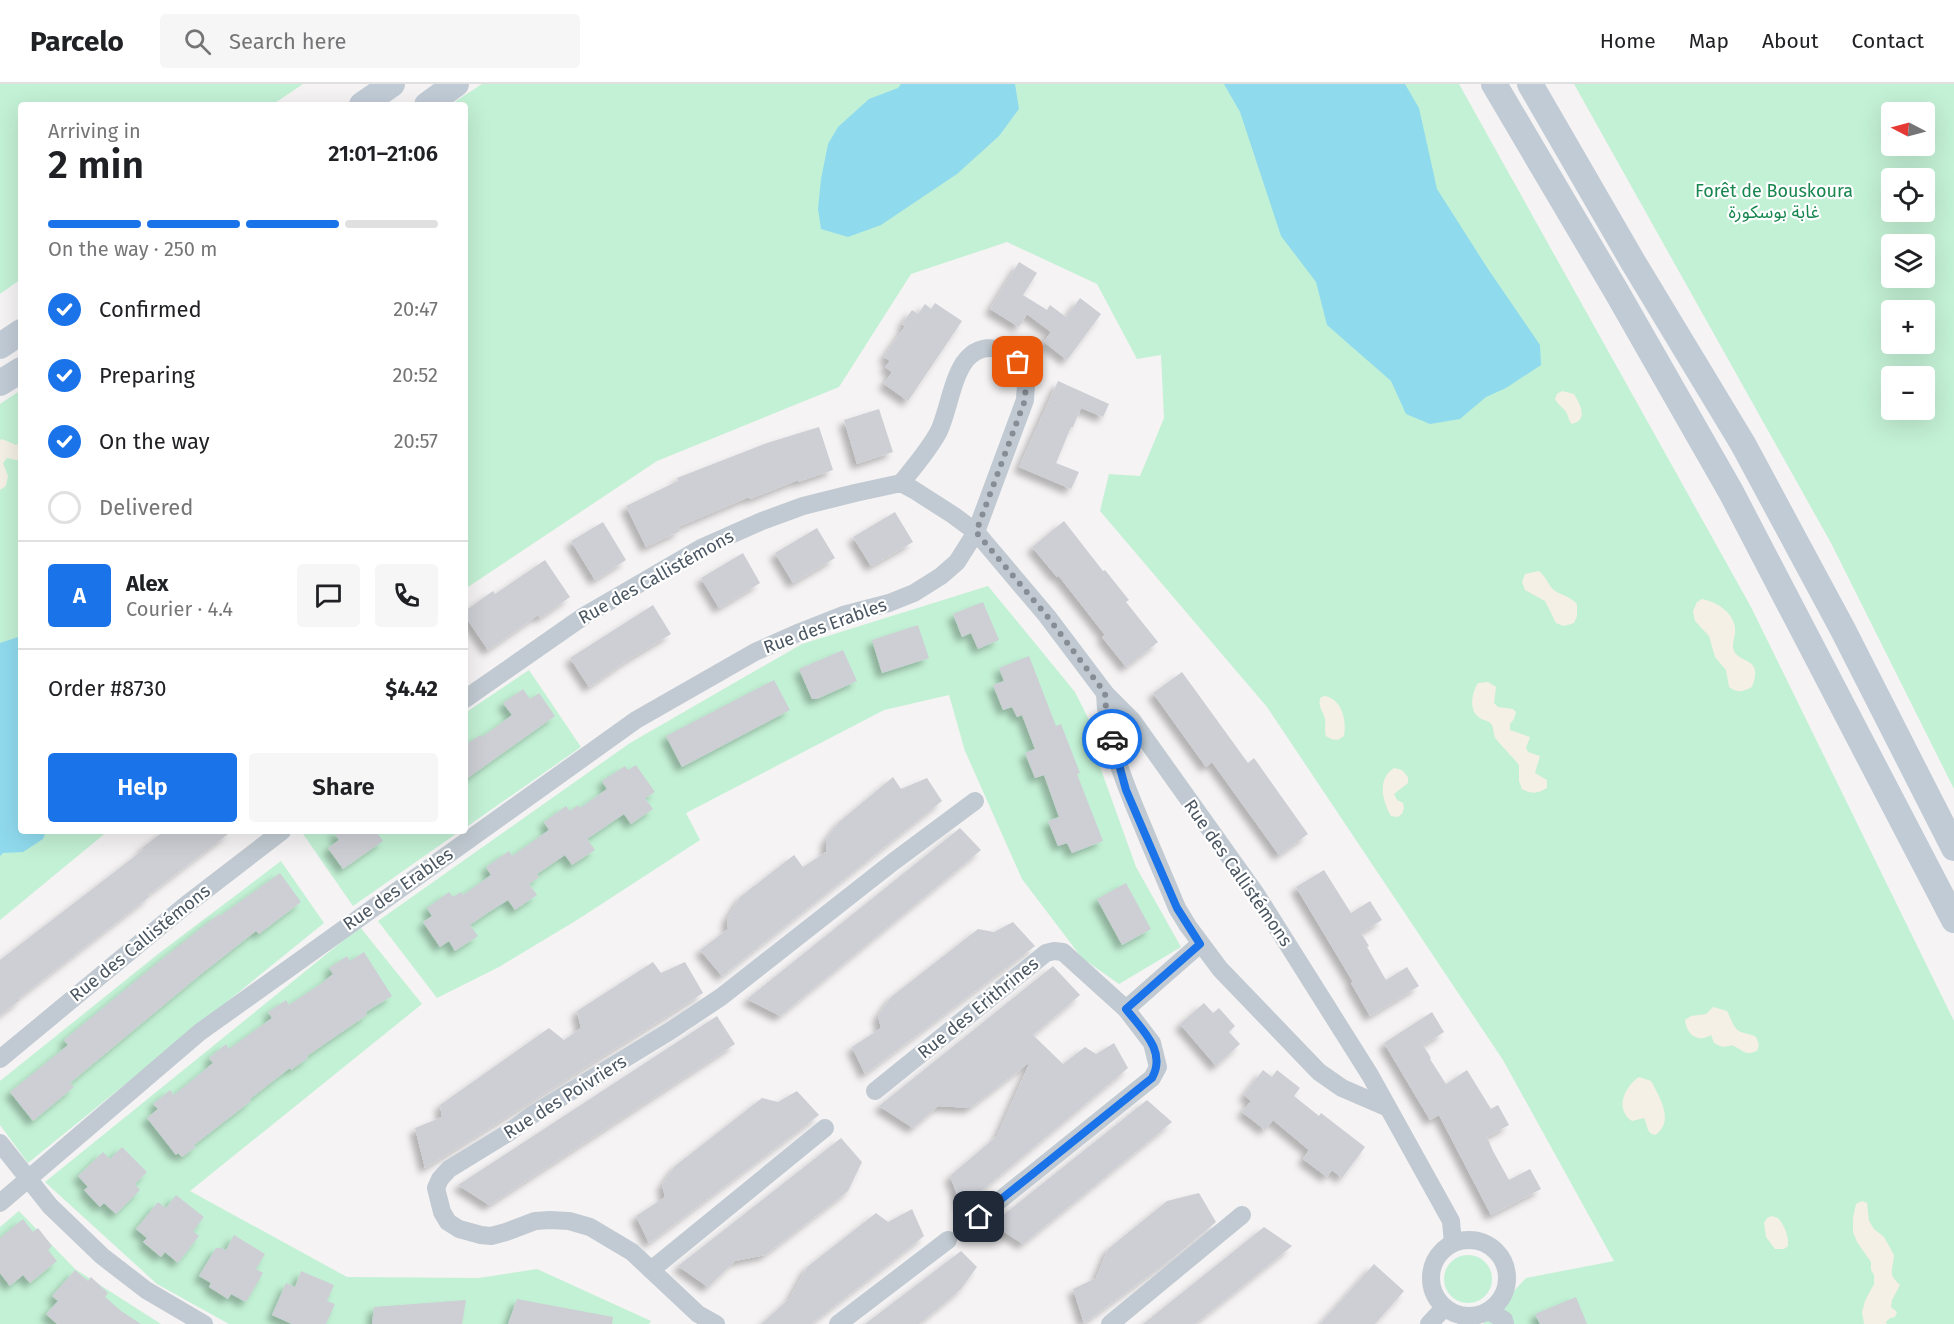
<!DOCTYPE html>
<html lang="en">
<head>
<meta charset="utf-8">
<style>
  :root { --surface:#fff; --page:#f6f6f6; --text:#202124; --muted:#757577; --line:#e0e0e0; --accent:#1a73e8 }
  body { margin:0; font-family:"Fira Sans","Noto Sans Arabic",sans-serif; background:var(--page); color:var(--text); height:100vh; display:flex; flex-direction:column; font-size:22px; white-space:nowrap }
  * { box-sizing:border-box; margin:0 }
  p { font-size:20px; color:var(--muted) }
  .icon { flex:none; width:33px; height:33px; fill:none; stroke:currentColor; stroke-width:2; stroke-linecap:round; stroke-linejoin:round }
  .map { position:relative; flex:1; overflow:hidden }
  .details { position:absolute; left:18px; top:18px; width:450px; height:732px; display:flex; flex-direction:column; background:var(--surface); border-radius:6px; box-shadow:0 6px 24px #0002 }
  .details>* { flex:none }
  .needle { width:39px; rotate:276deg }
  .fabs { position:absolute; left:1881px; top:18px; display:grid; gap:12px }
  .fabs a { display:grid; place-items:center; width:54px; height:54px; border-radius:6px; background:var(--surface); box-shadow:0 6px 24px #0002; font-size:30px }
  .pin { position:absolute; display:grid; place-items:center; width:51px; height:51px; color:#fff; margin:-26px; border-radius:12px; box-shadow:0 3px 9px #0006 }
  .courier { position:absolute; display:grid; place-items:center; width:60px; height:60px; margin:-30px; border:4px solid #1a73e8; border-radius:50%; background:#fff; color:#222; box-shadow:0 2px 8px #0007 }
  .head em { font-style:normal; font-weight:600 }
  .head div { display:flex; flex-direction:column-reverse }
  .head { display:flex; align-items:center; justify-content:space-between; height:102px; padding:0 30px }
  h1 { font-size:39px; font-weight:600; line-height:45px }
  .bar { display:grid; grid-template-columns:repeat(4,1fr); gap:9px 6px; align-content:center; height:72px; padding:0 30px }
  .bar i { height:8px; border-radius:4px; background:var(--line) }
  .bar .selected { background:var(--accent) }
  .bar p { grid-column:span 4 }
  .line { display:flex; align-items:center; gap:15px; padding:0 30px; border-top:2px solid var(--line) }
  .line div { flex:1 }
  .round { display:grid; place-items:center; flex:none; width:63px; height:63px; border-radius:6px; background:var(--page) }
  ol { padding:0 30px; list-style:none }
  li { display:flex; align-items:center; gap:18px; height:66px }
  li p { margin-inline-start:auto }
  li .icon { padding:6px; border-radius:50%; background:var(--accent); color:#fff; stroke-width:4 }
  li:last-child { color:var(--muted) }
  li i { width:33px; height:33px; border:3px solid var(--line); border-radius:50% }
  .primary-button { display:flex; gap:12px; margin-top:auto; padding:12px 30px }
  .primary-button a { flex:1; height:69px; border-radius:6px; background:var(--accent); color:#fff; font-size:24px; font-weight:600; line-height:69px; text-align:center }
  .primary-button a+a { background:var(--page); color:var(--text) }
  header { display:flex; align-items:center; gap:36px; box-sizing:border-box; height:84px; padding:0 30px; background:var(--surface); border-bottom:2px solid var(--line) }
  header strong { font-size:28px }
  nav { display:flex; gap:33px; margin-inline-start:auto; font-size:21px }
  .search { width:420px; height:54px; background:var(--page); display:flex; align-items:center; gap:15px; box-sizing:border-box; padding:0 21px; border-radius:6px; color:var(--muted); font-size:22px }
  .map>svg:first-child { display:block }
  .green { fill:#c3f1d5; fill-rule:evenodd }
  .sand { fill:#f5f0e5 }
  .water { fill:#90daee }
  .building { fill:#cdcfd5; filter:url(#shadow) }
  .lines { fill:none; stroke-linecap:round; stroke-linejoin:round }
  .street { stroke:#c1cad2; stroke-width:18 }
  .secondary { stroke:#c1cbd6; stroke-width:26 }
  .done { stroke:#868d94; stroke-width:6; stroke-dasharray:0 10.8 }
  .route { stroke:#1a73e8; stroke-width:8 }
  .labels { text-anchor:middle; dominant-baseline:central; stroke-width:4.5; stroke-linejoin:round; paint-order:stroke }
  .park-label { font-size:18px; fill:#17864f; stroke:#fff }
  .street-label { font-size:18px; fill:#4a5661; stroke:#fff }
</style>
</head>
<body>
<header>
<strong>Parcelo</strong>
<div class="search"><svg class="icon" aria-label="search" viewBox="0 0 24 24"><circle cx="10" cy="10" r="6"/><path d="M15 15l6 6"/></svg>Search here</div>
<nav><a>Home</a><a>Map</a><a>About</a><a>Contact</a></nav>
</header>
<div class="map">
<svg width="1954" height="1240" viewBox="0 0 1954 1240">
  <defs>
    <filter id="shadow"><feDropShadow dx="-5.5" dy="5.5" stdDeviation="3" flood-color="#0004"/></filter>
  </defs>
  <rect width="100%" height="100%" fill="#f5f3f3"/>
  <g class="green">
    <path d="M0 0H303L272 21H21V195L0 210Z"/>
    <path d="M482 0H1459L1751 523 1954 937V1240H1483L1526 1194 1614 1177 1503 976 1267 623 1100 427 1109 390 1140 392 1164 334 1161 271 1137 275 1097 200 1007 158 911 190 839 303 657 377 465 505V21H450Z"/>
    <path d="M1574 0H1954V705L1831 459ZM1892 28H1924V62H1892ZM1892 94H1924V128H1892ZM1892 160H1924V194H1892ZM1892 226H1924V260H1892ZM1892 292H1924V326H1892Z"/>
    <path d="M21 306V747H108L0 836V320Z"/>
    <path d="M988 502 1075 608 1093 644 1099 680 1136 783 1181 863 1119 900 1082 874 1022 795 965 667 949 611 884 626 686 729 700 756 577 836 499 883 437 914 378 837 630 659 802 560Z"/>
    <path d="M529 586 581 663 465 744V629Z"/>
    <path d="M301 747H460L353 822Z"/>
    <path d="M281 777 324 839 28 1079 0 1041V997L158 870Z"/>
    <path d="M360 843 422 920 190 1107 347 1193 479 1194 537 1185 651 1237 649 1240H229L157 1200 45 1098Z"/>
    <path d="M19 1127 75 1185 161 1240H0V1143Z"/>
    <circle cx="1468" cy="1195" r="24"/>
  </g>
  <g class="sand">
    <path d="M1562 307 1574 310C1580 320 1589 336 1572 340 1568 336 1569 333 1566 328 1563 323 1558 321 1555 315L1557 310Z"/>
    <path d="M2 355 16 361 21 358V377L7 374 3 379 8 392 6 402 0 406V356Z"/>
    <path d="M1539 487C1547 493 1548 502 1555 507 1564 512 1569 512 1577 520V532L1574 539 1564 542 1556 539 1545 517 1525 506 1522 498 1525 490Z"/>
    <path d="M1702 515C1717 518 1733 528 1735 544 1736 552 1731 560 1734 567 1740 580 1764 573 1752 603 1743 608 1737 609 1729 603L1726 586 1715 573 1709 552 1695 537 1693 527 1697 518Z"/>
    <path d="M1488 598 1496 603 1494 619 1498 623 1513 625 1516 628 1514 635 1510 640V646L1530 653 1526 664 1528 668 1540 672 1535 689 1547 696V704C1537 710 1532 710 1522 705L1519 697V681C1512 672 1503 664 1496 655 1493 651 1494 645 1492 641 1489 636 1484 637 1480 634 1468 627 1472 608 1478 599Z"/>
    <path d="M1324 612C1342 614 1347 637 1344 652L1338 656 1331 655 1326 652C1324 646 1326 641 1325 635 1323 627 1318 623 1320 614Z"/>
    <path d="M1394 684 1402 686 1408 693V699L1394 710 1397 716 1403 719 1404 724 1402 730 1397 733 1391 732C1382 716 1377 695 1394 684Z"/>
    <path d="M1713 923 1727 927C1731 934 1733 945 1741 948 1747 950 1751 950 1756 953L1759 961 1757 967C1744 972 1743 966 1732 961 1724 964 1721 963 1714 959L1711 951C1697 959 1687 951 1685 936L1691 932 1706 930Z"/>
    <path d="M1639 993 1651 997C1660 1014 1675 1038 1655 1051 1646 1049 1648 1042 1644 1034L1632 1037C1614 1025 1625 1002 1639 993Z"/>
    <path d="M1862 1117 1867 1119 1869 1137 1874 1145 1884 1153 1894 1171C1893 1187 1887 1189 1900 1201L1892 1216 1891 1223 1897 1228 1895 1233 1890 1234 1886 1238 1887 1240H1864L1862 1228 1865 1217 1874 1200V1191L1871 1186V1178L1857 1158 1853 1148V1134L1856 1120Z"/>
    <path d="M1772 1132 1778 1134C1784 1141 1789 1152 1788 1162L1784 1165H1775L1766 1153 1764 1139 1767 1134Z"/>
  </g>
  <g class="water">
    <path d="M901 0H1015L1019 25 999 52 957 90 881 141 848 153 821 145 818 125 821 95 828 60 838 43 869 15 898 4Z"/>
    <path d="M1224 0H1405L1419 24 1437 105 1488 185 1540 261 1541 281 1506 304 1486 313 1460 335 1430 340 1406 330 1391 297 1327 241 1316 198 1281 152 1240 28Z"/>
    <path d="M21 552V747H46L43 755 23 768 3 769 0 772V559Z"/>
  </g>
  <g class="building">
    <path d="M1019 178 1037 189 1023 211 1047 226 1050 221 1066 233 1080 214 1101 230 1067 276 1044 258 1051 248 1027 230 1019 243 990 225Z"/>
    <path d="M935 219 962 237 908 317 884 300 892 288 885 283 890 277 884 273 905 242 902 240 912 226 918 230 925 220 931 225Z"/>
    <path d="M1058 297 1109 320 1103 333 1081 324 1073 343H1071L1056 379 1079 388 1071 405 1019 383Z"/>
    <path d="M879 325 893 368 857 380 844 336Z"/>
    <path d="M819 343 833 386 798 398V396L750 415 749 413 678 443 680 447 646 463 626 422 678 397 677 394 767 359Z"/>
    <path d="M895 428 913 458 871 482 853 453Z"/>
    <path d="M1064 437 1103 487 1105 486 1129 516 1126 518 1158 558 1126 583 1102 553 1105 551 1058 491 1057 493 1032 463Z"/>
    <path d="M603 438 626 476 595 496 571 457Z"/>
    <path d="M817 444 835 474 793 499 775 469Z"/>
    <path d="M743 469 760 499 719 524 701 494Z"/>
    <path d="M545 476 570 513 540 534 538 531 488 566 465 532V527L493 507 495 510Z"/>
    <path d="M983 518 999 556 978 565 971 549 962 553 953 530Z"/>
    <path d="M653 521 671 550 629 575 589 603 570 574Z"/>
    <path d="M918 541 929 574 882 589 872 556Z"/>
    <path d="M843 566 857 597 817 615H812L799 585Z"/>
    <path d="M1029 572 1056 642 1061 640 1080 689 1077 690 1103 757 1072 769 1067 759 1058 762 1048 737 1059 733 1044 691 1035 694 1025 669 1035 665 1022 631 1017 633 1012 623 1003 626 993 601 1004 597 999 584Z"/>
    <path d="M1182 588 1248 679 1254 674 1308 750 1279 771 1212 678 1206 683 1153 609Z"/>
    <path d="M774 596 790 626 682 683 666 652Z"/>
    <path d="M523 605 530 615 539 609 555 632 465 696V661L480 651 482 653 512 631 503 619Z"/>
    <path d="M636 681 655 708 645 714 653 725 631 740 624 730 587 755 595 766 572 781 565 771 537 790 539 793 529 800 537 811 515 826 508 816 489 828 470 841 478 852 455 867 449 857 440 863 423 838 432 832 427 824 449 808 453 813 461 808 463 811 491 791 486 783 509 767 512 772 549 746 544 738 566 722 570 727 578 721 580 724 607 705 602 697 625 682 628 686Z"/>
    <path d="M893 693 901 705 927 694 942 717 722 892 700 866 728 845 727 835 740 813 794 771 803 783 826 768V756L839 738Z"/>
    <path d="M960 744 981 766 780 932 747 915Z"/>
    <path d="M164 747H232L148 811 149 813 19 914 20 916 0 931V876L143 766 142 764Z"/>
    <path d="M333 747H376L383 757 343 785 328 764 339 756Z"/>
    <path d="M1324 786 1351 829 1370 817 1382 836 1361 849 1369 862 1367 863 1386 896 1407 883 1419 902 1370 932 1351 899 1353 898 1296 803Z"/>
    <path d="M280 789 301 818 259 850 256 847 200 891 70 999 74 1003 33 1037 10 1008 68 961 64 956 161 876 219 830 220 832Z"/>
    <path d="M1126 799 1151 845 1122 861 1097 815Z"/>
    <path d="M1013 838 1035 862 865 990 852 963 881 944 878 932 891 913 978 845 994 848Z"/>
    <path d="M364 868 392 912 366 928 367 931 307 972 308 974 291 986 290 984 250 1015 251 1017 194 1061 196 1063 182 1073 178 1069 176 1071 147 1034 158 1025 153 1020 170 1006 174 1011 202 988 213 979 209 974 226 960 229 965 272 934 268 928 286 916 289 921 322 899 333 890 329 884 347 872 350 877Z"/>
    <path d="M653 878 661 889 685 878 703 909 425 1084 415 1044 442 1033 440 1021 549 944 564 956 581 944 577 927Z"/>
    <path d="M1053 882 1080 911 1033 951 1063 980 1085 963 1096 970 1114 959 1128 984 962 1123 950 1092 997 1052 1030 978 970 1024 938 1022 913 1044 879 1022Z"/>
    <path d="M1204 919 1213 929 1219 924 1235 942 1229 948 1240 960 1216 982 1180 940Z"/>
    <path d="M1432 928 1444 948 1423 961 1431 974 1430 975 1446 1000 1467 986 1491 1025 1498 1021 1509 1041 1487 1053 1493 1067 1509 1096 1530 1085 1541 1105 1491 1131 1439 1031 1430 1036 1384 959Z"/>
    <path d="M717 932 735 960 489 1121 458 1101Z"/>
    <path d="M1263 986 1272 993 1277 986 1300 1004 1294 1012 1319 1032 1321 1029 1365 1063 1342 1094 1332 1086 1327 1093 1303 1075 1309 1066 1273 1036 1265 1046 1242 1028 1251 1017 1244 1011Z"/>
    <path d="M797 1007 819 1031 649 1159 636 1132 665 1113 662 1101 675 1082 762 1014 778 1018Z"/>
    <path d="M1147 1016 1172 1038 1023 1160 992 1140Z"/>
    <path d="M841 1054 862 1078 848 1107 765 1171 735 1177 708 1203 678 1182Z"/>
    <path d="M122 1063 147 1088 135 1100 140 1106 116 1130 104 1119 100 1123 84 1106 88 1103 78 1092 103 1068 110 1075Z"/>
    <path d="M1199 1109 1216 1138 1174 1173 1084 1239 1073 1205 1096 1194 1108 1165 1167 1117Z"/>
    <path d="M176 1111 204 1133 193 1147 199 1152 178 1179 165 1168 161 1173 143 1158 147 1154 136 1145 158 1118 166 1124Z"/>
    <path d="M912 1125 924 1152 811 1240H761L790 1214 807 1183 876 1129 888 1138Z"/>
    <path d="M23 1135 33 1148 38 1144 52 1162 48 1166 57 1177 30 1199 23 1191 10 1202 0 1189V1154Z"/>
    <path d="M1264 1143 1292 1162 1195 1240H1143Z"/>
    <path d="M234 1151 265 1170 256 1185 263 1189 246 1218 231 1210 228 1215 209 1203 211 1199 199 1192 216 1164H221L226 1166Z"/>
    <path d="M961 1167 977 1183 961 1205 919 1240H865Z"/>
    <path d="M1374 1180 1404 1207 1375 1240H1320Z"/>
    <path d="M75 1186 88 1197 91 1193 108 1209 105 1213 121 1227 141 1240H57L46 1230 58 1217 52 1212Z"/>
    <path d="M301 1187 334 1201 327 1217 335 1220 326 1240H292L272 1231 286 1199 295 1203Z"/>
    <path d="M1576 1213 1587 1240H1540L1535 1230Z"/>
    <path d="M517 1215 613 1233 612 1240H508Z"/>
    <path d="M466 1216 462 1240H372L374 1223Z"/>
  </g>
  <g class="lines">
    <g class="street">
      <path d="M1105 609C1106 656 1125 700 1143 743 1154 770 1166 797 1177 824L1188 842 1220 885 1319 988 1342 1004 1386 1023"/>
      <path d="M465 615 584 532 701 464 762 437 803 422 855 409 901 399 914 406 953 431 976 448 1047 532 1105 609 1132 636 1256 810 1370 991 1451 1137 1453 1159"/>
      <path d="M1126 925 1200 860"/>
      <path d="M0 975 186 821 282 747"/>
      <path d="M875 1007 1046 869 1054 867 1063 868 1126 925 1152 959 1158 983 1152 994 979 1133"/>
      <path d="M0 1059 50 1122 102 1172 146 1206 204 1240"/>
      <path d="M0 1119 200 948 636 636 755 568 800 548 843 531 889 519 914 509 941 492 957 478 976 448 1025 316C1025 308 1027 300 1026 293 1020 269 991 255 971 271 953 285 949 326 939 347 929 366 914 383 901 399"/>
      <circle cx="1469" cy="1194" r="38"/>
      <path d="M651 1186 825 1044"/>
      <path d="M1489 1227 1504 1236 1505 1240"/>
      <path d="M716 1240 698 1230 632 1168 590 1143 569 1137 550 1136 535 1137 506 1148 491 1152 481 1151 459 1145 448 1138 442 1128 436 1104 440 1095 449 1085 508 1049 532 1031 670 947 721 913 893 778 975 717"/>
      <path d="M838 1240 948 1156"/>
      <path d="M1110 1240 1242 1131"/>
      <path d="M1429 1240 1444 1224"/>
    </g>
    <g class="secondary">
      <path d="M1494 0 1615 205 1731 408 1954 836"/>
      <path d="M1530 0 1633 178 1743 360 1842 544 1954 764"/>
      <path d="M362 21 392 0"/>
      <path d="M427 21 456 0"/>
      <path d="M0 262 21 248"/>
      <path d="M0 299 21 286"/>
    </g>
  </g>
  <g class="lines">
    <path class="done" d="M1018 278 1026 295 1025 316 976 448 1047 532 1105 609 1106 625 1112 655"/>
    <path class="route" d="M979 1133 1152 994C1167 967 1142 946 1126 925L1200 860 1177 824 1154 771 1126 706 1112 655"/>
  </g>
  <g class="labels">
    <g class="park-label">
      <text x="1774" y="107">Forêt de Bouskoura<tspan x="1774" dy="21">غابة بوسكورة</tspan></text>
    </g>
    <g class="street-label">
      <text transform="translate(656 493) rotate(-29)">Rue des Callistémons</text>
      <text transform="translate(825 542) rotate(-20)">Rue des Erables</text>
      <text transform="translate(1238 789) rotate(55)">Rue des Callistémons</text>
      <text transform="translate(398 805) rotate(-35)">Rue des Erables</text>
      <text transform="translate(140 859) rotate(-39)">Rue des Callistémons</text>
      <text transform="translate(978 924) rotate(-39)">Rue des Erithrines</text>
      <text transform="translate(565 1013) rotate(-32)">Rue des Poivriers</text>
    </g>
  </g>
</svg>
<div class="fabs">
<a><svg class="needle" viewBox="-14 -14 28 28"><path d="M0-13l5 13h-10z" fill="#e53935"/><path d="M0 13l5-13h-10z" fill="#757577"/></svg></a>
<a><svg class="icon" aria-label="locate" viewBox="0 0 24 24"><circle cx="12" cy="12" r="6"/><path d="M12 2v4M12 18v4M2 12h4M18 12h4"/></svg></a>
<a><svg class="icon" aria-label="layers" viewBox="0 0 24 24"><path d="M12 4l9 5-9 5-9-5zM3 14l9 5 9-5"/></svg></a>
<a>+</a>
<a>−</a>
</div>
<div class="pin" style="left:1018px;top:278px;background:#ea580c"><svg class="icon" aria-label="bag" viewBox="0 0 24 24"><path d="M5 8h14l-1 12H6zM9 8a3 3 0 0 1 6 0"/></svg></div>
<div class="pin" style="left:979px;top:1133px;background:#1f2937"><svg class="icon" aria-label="home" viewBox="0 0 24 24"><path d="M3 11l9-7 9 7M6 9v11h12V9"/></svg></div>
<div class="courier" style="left:1112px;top:655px"><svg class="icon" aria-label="car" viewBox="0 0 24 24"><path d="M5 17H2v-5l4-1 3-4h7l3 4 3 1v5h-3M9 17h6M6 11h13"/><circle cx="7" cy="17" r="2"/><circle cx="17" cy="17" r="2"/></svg></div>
<section class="details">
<div class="head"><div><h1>2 min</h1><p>Arriving in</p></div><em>21:01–21:06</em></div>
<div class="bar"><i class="selected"></i><i class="selected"></i><i class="selected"></i><i></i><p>On the way · 250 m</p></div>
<ol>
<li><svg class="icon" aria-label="check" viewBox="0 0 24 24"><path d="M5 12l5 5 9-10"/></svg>Confirmed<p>20:47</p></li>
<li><svg class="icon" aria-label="check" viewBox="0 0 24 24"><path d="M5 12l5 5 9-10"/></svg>Preparing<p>20:52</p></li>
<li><svg class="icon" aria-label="check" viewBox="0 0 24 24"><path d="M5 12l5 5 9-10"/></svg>On the way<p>20:57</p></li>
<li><i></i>Delivered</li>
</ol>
<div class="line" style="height:108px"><b class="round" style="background:var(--accent);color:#fff">A</b><div><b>Alex</b><p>Courier · 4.4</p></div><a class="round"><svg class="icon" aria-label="chat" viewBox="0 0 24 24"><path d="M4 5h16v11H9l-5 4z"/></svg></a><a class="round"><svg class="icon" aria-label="phone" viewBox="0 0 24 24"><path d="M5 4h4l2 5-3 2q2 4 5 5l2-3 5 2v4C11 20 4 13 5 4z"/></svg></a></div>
<div class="line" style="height:78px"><div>Order #8730</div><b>$4.42</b></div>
<div class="primary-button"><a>Help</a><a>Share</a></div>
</section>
</div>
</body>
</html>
